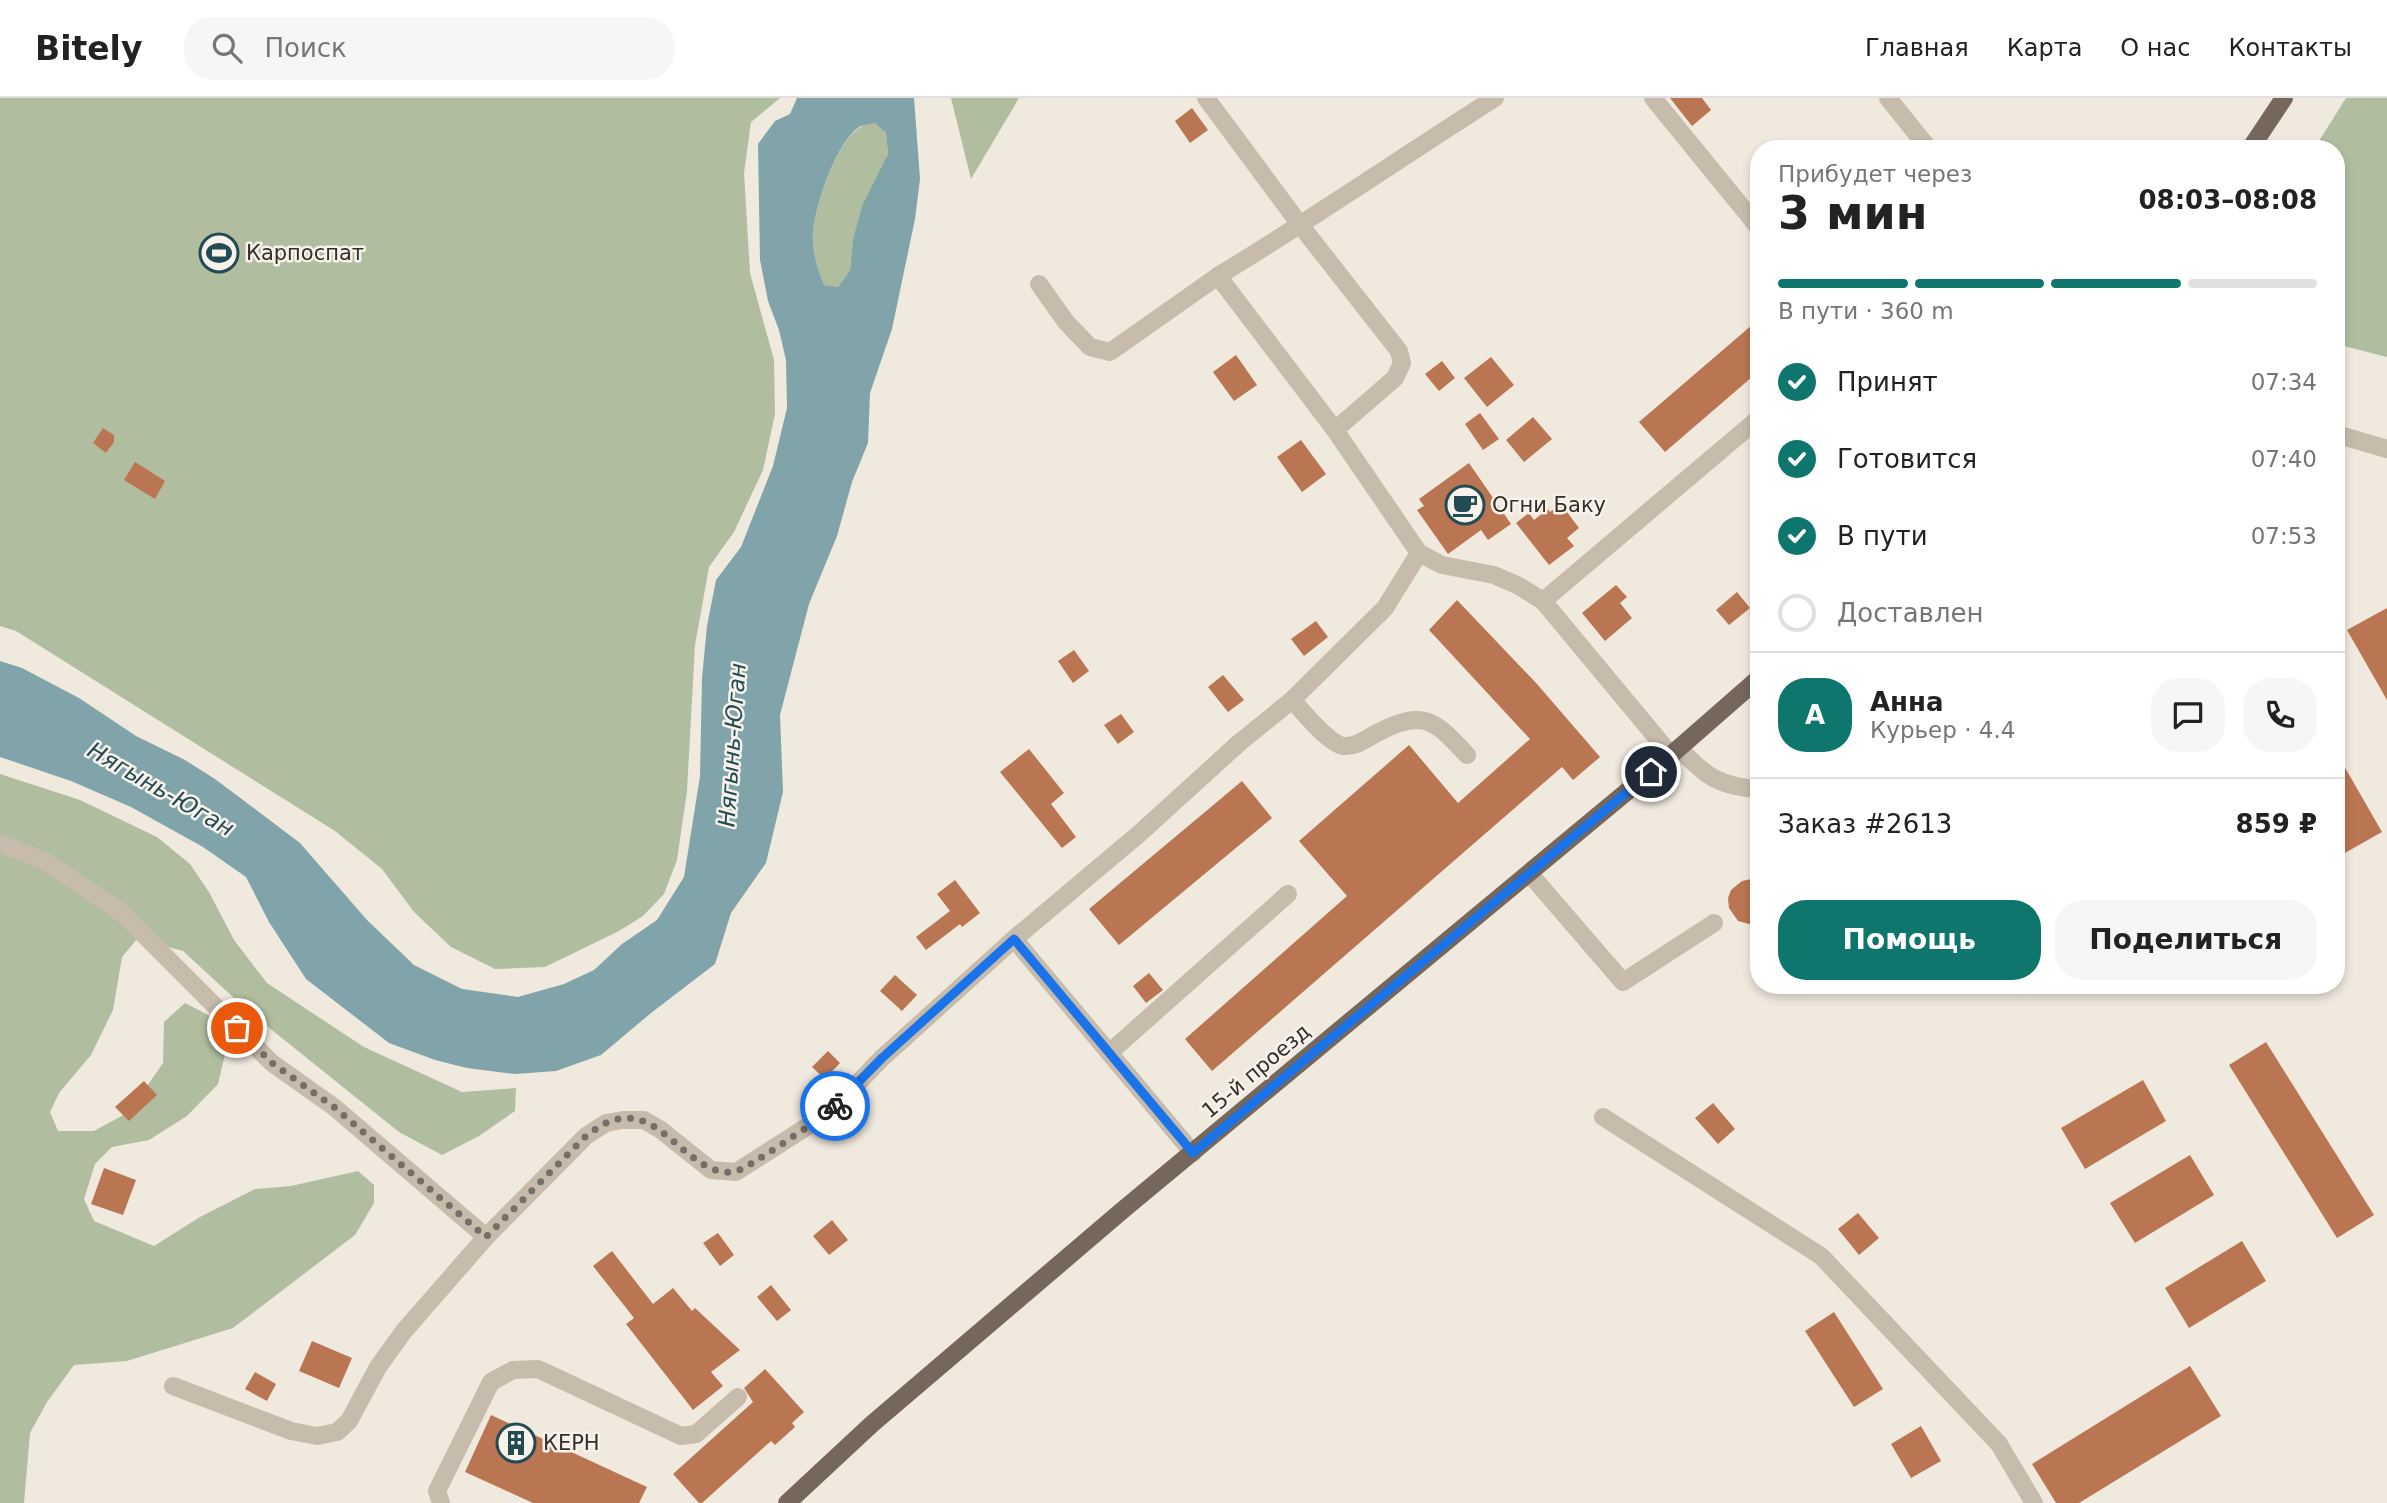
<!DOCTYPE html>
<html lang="ru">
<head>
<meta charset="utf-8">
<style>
  :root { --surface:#fff; --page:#f6f6f6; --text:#222; --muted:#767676; --line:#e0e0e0; --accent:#0f766e }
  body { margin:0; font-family:"DejaVu Sans",sans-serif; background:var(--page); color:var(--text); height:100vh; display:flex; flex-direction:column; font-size:26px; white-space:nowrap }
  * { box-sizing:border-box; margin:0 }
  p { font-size:23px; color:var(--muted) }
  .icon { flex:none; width:38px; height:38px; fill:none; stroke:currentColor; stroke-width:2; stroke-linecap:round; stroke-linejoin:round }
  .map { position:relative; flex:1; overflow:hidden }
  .side { position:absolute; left:1750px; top:42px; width:595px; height:854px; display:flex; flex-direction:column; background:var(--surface); border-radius:28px; box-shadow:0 4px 10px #0003 }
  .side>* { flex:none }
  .pin { position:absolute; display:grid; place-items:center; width:60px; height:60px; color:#fff; margin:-30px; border:4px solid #fff; border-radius:50%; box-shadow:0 2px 7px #0007 }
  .courier { position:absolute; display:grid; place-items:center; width:70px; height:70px; margin:-35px; border:5px solid #1a73e8; border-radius:50%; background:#fff; color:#222; box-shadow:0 2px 9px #0007 }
  .head em { font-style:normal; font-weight:700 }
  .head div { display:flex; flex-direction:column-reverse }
  .head { display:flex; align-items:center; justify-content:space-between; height:119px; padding:0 28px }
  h1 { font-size:46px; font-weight:700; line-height:52px }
  .bar { display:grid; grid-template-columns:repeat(4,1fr); gap:10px 7px; align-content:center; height:84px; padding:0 28px }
  .bar i { height:9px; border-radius:5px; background:var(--line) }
  .bar .current { background:var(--accent) }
  .bar p { grid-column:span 4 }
  .line { display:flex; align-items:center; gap:18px; padding:0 28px; border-top:2px solid var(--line) }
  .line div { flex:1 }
  .round { display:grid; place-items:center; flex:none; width:74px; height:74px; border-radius:28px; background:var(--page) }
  ol { padding:0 28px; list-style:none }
  li { display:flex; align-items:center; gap:21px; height:77px }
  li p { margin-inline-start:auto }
  li .icon { padding:7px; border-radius:50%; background:var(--accent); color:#fff; stroke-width:4 }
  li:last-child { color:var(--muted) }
  li i { width:38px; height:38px; border:4px solid var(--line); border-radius:50% }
  .action { display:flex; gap:14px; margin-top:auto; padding:14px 28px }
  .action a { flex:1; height:80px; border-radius:28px; background:var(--accent); color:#fff; font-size:28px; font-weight:700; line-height:80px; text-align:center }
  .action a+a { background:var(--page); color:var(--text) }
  header { display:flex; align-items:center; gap:42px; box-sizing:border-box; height:98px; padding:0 35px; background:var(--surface); border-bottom:2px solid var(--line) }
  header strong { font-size:33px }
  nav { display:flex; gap:38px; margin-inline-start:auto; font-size:24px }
  .search { width:490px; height:63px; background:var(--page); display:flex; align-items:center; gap:18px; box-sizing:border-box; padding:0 24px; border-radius:28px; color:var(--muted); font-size:26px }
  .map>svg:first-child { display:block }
  .green { fill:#b0be9f }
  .water { fill:#80a4aa; fill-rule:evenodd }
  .building { fill:#ba7652 }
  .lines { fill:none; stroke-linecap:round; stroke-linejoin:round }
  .minor { stroke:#c7bbab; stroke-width:18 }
  .major { stroke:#76675c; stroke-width:18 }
  .done { stroke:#766f68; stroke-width:7; stroke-dasharray:0 12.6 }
  .route { stroke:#1a73e8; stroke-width:9 }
  .labels { text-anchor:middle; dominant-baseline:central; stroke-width:5; stroke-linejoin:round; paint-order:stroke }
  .poi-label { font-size:21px; fill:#352e29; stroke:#f8f3ea; text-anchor:start }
  .street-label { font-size:21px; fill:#352e29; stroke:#f8f3ea }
  .water-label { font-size:23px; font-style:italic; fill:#234b53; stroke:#f8f3ea }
</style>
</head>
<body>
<header>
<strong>Bitely</strong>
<div class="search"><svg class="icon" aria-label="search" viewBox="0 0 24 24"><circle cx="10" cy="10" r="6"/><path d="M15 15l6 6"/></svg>Поиск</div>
<nav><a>Главная</a><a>Карта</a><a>О нас</a><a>Контакты</a></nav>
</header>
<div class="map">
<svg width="2387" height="1405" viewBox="0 0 2387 1405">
  <rect width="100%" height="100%" fill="#f0e9de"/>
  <g class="green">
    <path d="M0 0H780L751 24 744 75 750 175 774 262 775 316 763 372 734 434 709 469 695 547 687 693 677 762 664 796 643 818 619 833 545 869 495 871 451 849 414 814 382 771 335 733 16 533 0 528Z"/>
    <path d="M951 0H1019L971 81Z"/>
    <path d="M2346 0H2387V259L2336 246V51H2314Z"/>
    <path d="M875 24 886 35 888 56 853 141 850 172 838 189 823 187C818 173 814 159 813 144 811 116 835 46 859 30 863 27 870 26 875 24Z"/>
    <path d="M0 676 80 702 157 739 190 766 209 794 234 842 267 885 364 949 462 994 516 990 515 1013 479 1038 442 1057 399 1034 247 912 183 853 137 841 122 859 113 912 91 957 59 995 50 1014 58 1033H94L129 1014 163 965 164 924 185 905 218 922 227 948 218 986 187 1018 149 1042 112 1049 95 1066 84 1101 94 1123 154 1148 200 1119 255 1091 291 1088 358 1073 374 1087V1105L355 1137 233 1230 127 1263 74 1267 47 1304 30 1335 24 1405H0Z"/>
  </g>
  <path class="water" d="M797 0H914L920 81 915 121 892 231 870 295 868 345 852 384 837 438 809 506 780 617 783 694 766 765 731 815 715 866 651 915 601 957 556 973 515 976 467 970 435 962 389 945 306 881 269 824 246 779 203 749 131 709 71 683 0 659V563L22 570 79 600 136 638 185 662 215 681 300 745 367 822 414 867 462 891 518 899 564 886 594 872 622 846 657 822 684 779 700 678 702 580 707 528 716 482 741 449 773 368 787 310 786 262 779 232 768 203 760 162 758 46 775 23 790 16ZM875 25 886 35 888 56 863 106 853 141 850 172 838 189 824 187C818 173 814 159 813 144 811 116 835 46 859 29 863 27 871 26 875 25Z"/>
  <g class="building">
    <path d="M1670 0H1702L1711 12 1692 28Z"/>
    <path d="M1192 10 1208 32 1190 45 1175 23Z"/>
    <path d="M1759 221V273L1665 354 1639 324Z"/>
    <path d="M1236 257 1257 287 1234 303 1213 274Z"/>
    <path d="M1491 259 1514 287 1487 309 1464 280Z"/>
    <path d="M1442 263 1455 280 1439 293 1425 276Z"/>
    <path d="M1480 315 1499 341 1483 352 1465 326Z"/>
    <path d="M1533 319 1552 341 1524 364 1506 342Z"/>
    <path d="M103 330 114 337V344L106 355 93 345Z"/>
    <path d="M1301 342 1326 376 1302 394 1277 359Z"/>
    <path d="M135 364 165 383 155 401 124 382Z"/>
    <path d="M1469 365 1511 426 1488 442 1481 432 1448 456 1417 412 1424 408 1419 401Z"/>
    <path d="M1561 406 1579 430 1567 440 1574 448 1549 467 1516 425 1529 415 1534 422 1548 411 1550 414Z"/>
    <path d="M1616 487 1627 499 1620 505 1632 520 1605 543 1582 515Z"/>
    <path d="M1737 494 1750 510 1729 527 1716 512Z"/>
    <path d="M1457 502 1537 586 1600 659 1573 682 1562 669 1212 973 1185 941 1347 798 1299 743 1409 647 1458 705 1530 641 1429 532Z"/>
    <path d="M2387 510V602L2347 532Z"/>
    <path d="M1316 523 1328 539 1304 558 1291 541Z"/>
    <path d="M1074 552 1089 573 1073 585 1058 563Z"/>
    <path d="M1223 577 1244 602 1228 614 1208 589Z"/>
    <path d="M1121 616 1134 634 1118 646 1104 627Z"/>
    <path d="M1029 651 1064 695 1051 706 1076 739 1062 750 1000 674Z"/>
    <path d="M2336 654 2382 734 2336 760Z"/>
    <path d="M1242 683 1272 720 1119 847 1089 811Z"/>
    <path d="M1751 781 1759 782V826H1749L1738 823 1729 810 1728 800 1731 792 1742 783Z"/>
    <path d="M955 782 980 815 962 829 960 826 926 852 916 839 950 813 937 796Z"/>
    <path d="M1149 875 1163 892 1146 905 1133 888Z"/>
    <path d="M895 877 917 897 902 913 880 893Z"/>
    <path d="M2266 944 2374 1117 2337 1140 2229 967Z"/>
    <path d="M828 953 840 965 825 981 812 969Z"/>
    <path d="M2143 982 2166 1023 2085 1071 2061 1030Z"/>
    <path d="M144 983 157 997 129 1023 115 1009Z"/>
    <path d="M1713 1005 1735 1031 1718 1046 1695 1020Z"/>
    <path d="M2190 1057 2214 1097 2135 1145 2110 1105Z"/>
    <path d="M104 1070 136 1082 123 1117 91 1106Z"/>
    <path d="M1858 1115 1879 1140 1859 1157 1838 1131Z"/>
    <path d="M832 1122 848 1142 829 1157 813 1138Z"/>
    <path d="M718 1135 734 1157 720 1168 703 1145Z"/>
    <path d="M2242 1143 2266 1183 2189 1230 2165 1190Z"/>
    <path d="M612 1153 653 1206 673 1190 692 1213 695 1210 740 1252 711 1274 723 1288 693 1312 626 1226 634 1220 593 1168Z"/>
    <path d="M771 1187 791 1212 777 1223 757 1199Z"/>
    <path d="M1834 1214 1883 1291 1854 1309 1805 1233Z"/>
    <path d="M312 1243 352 1260 339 1290 299 1273Z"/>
    <path d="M2190 1268 2221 1318 2079 1405H2056L2032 1366Z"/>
    <path d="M765 1271 804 1314 792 1325 795 1329 775 1347 771 1343 702 1405H699L673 1376 753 1304 744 1290Z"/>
    <path d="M255 1274 276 1286 267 1303 245 1291Z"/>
    <path d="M491 1317 647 1389 639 1405H533L465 1374Z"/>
    <path d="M1921 1328 1941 1363 1911 1380 1891 1346Z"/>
  </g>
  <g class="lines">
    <g class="minor">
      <path d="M1206 0 1301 128 1399 253 1402 265 1395 280 1335 332"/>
      <path d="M1653 0 1759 130"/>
      <path d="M1888 0 1929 51"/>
      <path d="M1039 186 1066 224 1090 249 1110 254 1218 178"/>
      <path d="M2336 336 2387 351"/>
      <path d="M1419 455 1442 467 1494 477 1519 488 1543 503"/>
      <path d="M1292 602C1304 614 1328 646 1344 648 1358 649 1368 639 1379 634 1425 610 1436 624 1467 657"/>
      <path d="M1679 650C1705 678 1720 689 1759 691"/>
      <path d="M1671 657 1543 503 1759 320"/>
      <path d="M0 745 46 764 122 815 272 965 334 1009 486 1139"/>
      <path d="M1529 775 1623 884 1714 825"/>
      <path d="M1109 955 1288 796"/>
      <path d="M1603 1019 1821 1158 1999 1346 2034 1405"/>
      <path d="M1193 1055 1014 841 1140 735 1239 645 1292 602 1385 510 1419 455 1335 332 1218 178C1312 121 1402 59 1495 0"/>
      <path d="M173 1288 291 1333 317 1338 337 1334 349 1323 378 1269 404 1233 486 1139 586 1038 606 1025 623 1022H644L661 1032 711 1072 736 1074 830 1014 882 960 1014 841"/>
      <path d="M441 1405 437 1393 491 1284 513 1272 538 1271 681 1338 696 1336 738 1299"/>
    </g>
    <g class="major">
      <path d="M2250 51 2284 0"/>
      <path d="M787 1405 872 1326 1124 1111 1671 657 1759 580"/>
    </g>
  </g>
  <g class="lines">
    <path class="done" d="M237 930 272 965 334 1009 486 1139 586 1038C592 1034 598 1029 604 1026 660 998 684 1079 734 1074 745 1073 815 1023 830 1014L835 1008"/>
    <path class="route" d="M835 1008 882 960 1014 841 1193 1055 1651 674"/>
  </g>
  <defs>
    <symbol id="stadium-ring" viewBox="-11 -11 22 22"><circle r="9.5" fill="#f8f3ea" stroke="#234b53" stroke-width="1.5"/><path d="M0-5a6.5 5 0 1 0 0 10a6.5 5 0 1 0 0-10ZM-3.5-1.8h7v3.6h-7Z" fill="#234b53"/></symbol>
    <symbol id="cafe-ring" viewBox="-11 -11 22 22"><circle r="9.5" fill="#f8f3ea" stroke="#234b53" stroke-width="1.5"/><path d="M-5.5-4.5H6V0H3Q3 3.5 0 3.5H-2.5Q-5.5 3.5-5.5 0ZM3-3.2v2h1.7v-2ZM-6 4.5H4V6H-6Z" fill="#234b53"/></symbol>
    <symbol id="building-ring" viewBox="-11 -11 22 22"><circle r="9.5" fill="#f8f3ea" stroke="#234b53" stroke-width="1.5"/><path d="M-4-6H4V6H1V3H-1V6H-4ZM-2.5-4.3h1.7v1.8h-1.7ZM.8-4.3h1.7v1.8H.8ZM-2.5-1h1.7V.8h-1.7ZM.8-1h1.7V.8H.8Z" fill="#234b53"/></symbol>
  </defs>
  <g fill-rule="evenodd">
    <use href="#stadium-ring" x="197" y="133" width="44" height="44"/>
    <use href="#cafe-ring" x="1443" y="385" width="44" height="44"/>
    <use href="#building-ring" x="494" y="1323" width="44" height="44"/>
  </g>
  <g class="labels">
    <g class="poi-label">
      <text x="246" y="155">Карпоспат</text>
      <text x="1492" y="407">Огни Баку</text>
      <text x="543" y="1345">КЕРН</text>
    </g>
    <g class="street-label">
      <text transform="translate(1256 973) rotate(-40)">15-й проезд</text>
    </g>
    <g class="water-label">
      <text transform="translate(732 647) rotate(-86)">Нягынь-Юган</text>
      <text transform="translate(161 691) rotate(30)">Нягынь-Юган</text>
    </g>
  </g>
</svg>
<div class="pin" style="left:237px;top:930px;background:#ea580c"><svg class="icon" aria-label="bag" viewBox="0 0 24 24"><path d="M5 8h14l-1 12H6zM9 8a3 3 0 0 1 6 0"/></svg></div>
<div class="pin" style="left:1651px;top:674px;background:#1f2937"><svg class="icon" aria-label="home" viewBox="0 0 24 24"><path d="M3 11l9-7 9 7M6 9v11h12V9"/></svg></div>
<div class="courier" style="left:835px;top:1008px"><svg class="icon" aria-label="bike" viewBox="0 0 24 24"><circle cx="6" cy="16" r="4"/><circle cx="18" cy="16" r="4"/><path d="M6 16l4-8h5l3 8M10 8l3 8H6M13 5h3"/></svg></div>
<section class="side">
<div class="head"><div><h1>3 мин</h1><p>Прибудет через</p></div><em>08:03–08:08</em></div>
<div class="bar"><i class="current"></i><i class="current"></i><i class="current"></i><i></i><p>В пути · 360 m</p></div>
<ol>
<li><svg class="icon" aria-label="check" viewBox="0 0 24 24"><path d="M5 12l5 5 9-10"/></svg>Принят<p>07:34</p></li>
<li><svg class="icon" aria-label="check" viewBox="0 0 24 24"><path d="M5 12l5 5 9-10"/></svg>Готовится<p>07:40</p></li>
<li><svg class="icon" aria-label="check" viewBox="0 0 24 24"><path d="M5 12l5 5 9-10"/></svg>В пути<p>07:53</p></li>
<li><i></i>Доставлен</li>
</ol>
<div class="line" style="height:126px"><b class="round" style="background:var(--accent);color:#fff">А</b><div><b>Анна</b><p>Курьер · 4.4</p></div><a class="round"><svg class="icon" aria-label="chat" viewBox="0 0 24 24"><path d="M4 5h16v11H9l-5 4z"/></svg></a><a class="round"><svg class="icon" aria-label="phone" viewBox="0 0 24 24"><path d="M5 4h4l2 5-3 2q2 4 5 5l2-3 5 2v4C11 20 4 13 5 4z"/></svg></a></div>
<div class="line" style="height:91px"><div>Заказ #2613</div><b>859 ₽</b></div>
<div class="action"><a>Помощь</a><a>Поделиться</a></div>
</section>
</div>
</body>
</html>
